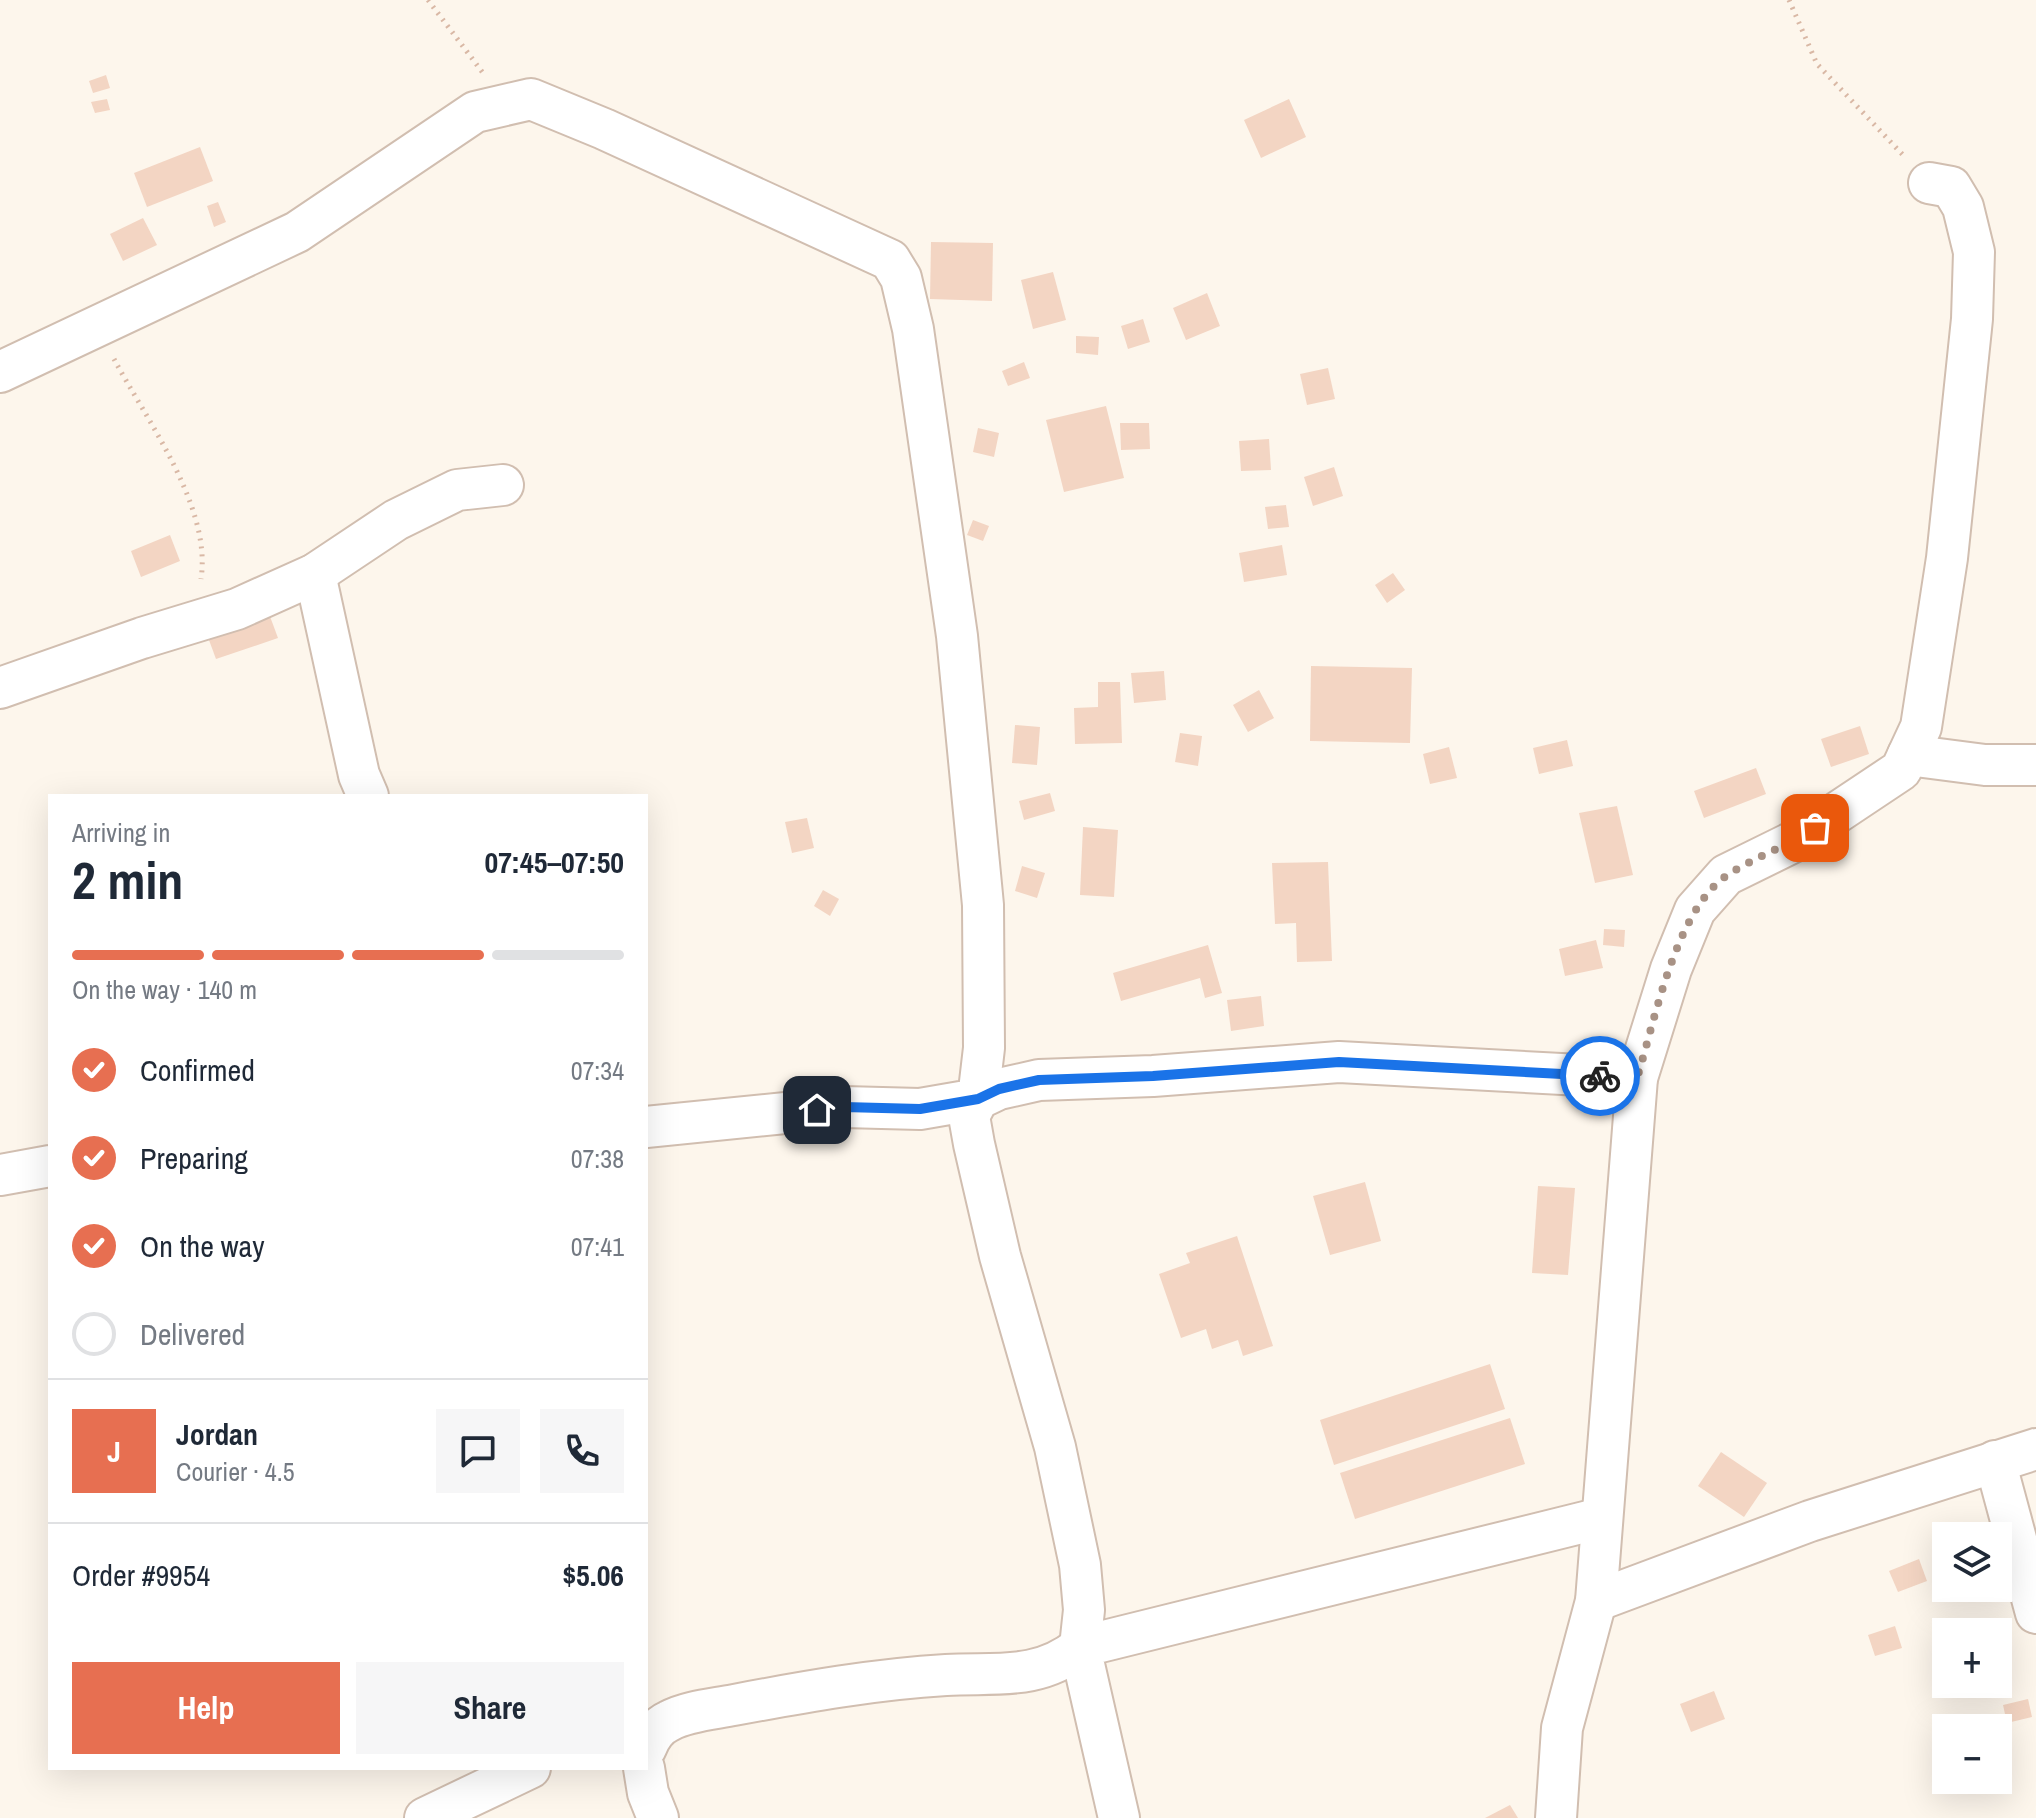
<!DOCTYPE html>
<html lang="en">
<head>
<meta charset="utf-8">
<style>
  :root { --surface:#fff; --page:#f6f6f7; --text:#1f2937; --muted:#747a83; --line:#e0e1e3; --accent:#e76f51 }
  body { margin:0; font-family:"Archivo Narrow",sans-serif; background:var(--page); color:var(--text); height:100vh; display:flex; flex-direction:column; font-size:30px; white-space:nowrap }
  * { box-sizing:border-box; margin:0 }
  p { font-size:26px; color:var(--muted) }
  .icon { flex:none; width:44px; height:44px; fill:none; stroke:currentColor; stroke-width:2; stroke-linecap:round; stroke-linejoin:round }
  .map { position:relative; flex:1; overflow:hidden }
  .drawer { position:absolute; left:48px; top:794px; width:600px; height:976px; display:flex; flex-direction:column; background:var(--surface); border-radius:0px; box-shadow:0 8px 32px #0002 }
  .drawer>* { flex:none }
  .fabs { position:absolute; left:1932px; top:1522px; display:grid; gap:16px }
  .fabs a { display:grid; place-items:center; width:80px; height:80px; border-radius:0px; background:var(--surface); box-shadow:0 8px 32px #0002; font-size:40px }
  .pin { position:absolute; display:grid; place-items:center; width:68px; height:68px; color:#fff; margin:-34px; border-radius:16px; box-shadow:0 4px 12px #0006 }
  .courier { position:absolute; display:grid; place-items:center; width:80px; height:80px; margin:-40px; border:6px solid #1a73e8; border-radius:50%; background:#fff; color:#222; box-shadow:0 2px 10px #0007 }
  .summary em { font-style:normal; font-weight:800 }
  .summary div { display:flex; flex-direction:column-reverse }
  .summary { display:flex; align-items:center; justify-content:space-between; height:136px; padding:0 24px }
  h1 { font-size:52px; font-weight:800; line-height:60px }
  .bar { display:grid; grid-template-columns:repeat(4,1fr); gap:12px 8px; align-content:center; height:96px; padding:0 24px }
  .bar i { height:10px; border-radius:6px; background:var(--line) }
  .bar .on { background:var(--accent) }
  .bar p { grid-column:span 4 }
  .line { display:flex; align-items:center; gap:20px; padding:0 24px; border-top:2px solid var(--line) }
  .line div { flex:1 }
  .round { display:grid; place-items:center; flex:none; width:84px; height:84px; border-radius:0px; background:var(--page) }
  ol { padding:0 24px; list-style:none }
  li { display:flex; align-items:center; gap:24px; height:88px }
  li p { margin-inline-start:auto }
  li .icon { padding:8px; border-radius:50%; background:var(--accent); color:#fff; stroke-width:4 }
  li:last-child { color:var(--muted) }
  li i { width:44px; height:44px; border:4px solid var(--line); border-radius:50% }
  .cta { display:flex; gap:16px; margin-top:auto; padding:16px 24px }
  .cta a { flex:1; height:92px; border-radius:0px; background:var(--accent); color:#fff; font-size:32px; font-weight:800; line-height:92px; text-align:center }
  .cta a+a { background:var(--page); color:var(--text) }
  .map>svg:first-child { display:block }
  .building { fill:#f3d5c3 }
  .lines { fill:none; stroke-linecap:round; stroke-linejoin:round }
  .street-casing { stroke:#d1beb0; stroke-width:44 }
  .path { stroke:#d9b8a5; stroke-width:5; stroke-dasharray:2 6; stroke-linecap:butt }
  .street { stroke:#fff; stroke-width:40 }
  .done { stroke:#a89285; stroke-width:8; stroke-dasharray:0 14.4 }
  .route { stroke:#1a73e8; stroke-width:10 }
</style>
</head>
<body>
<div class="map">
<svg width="2036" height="1818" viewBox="0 0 2036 1818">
  <rect width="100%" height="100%" fill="#fdf6ec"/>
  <g class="building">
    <path d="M106 75 110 88 93 93 89 81Z"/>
    <path d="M107 99 110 110 95 113 91 102Z"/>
    <path d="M1289 99 1306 137 1261 158 1244 120Z"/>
    <path d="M200 147 213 181 147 207 134 173Z"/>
    <path d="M218 202 226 222 214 227 207 206Z"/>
    <path d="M143 218 157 245 123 261 110 234Z"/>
    <path d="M931 242 993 243 992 301 930 299Z"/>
    <path d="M1053 272 1066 320 1033 329 1021 280Z"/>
    <path d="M1207 293 1220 326 1186 340 1173 308Z"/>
    <path d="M1143 319 1150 342 1128 349 1121 326Z"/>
    <path d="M1076 336 1099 337 1098 355 1076 353Z"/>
    <path d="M1024 362 1030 378 1008 386 1002 371Z"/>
    <path d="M1328 368 1335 399 1307 405 1300 374Z"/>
    <path d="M1106 406 1124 478 1064 492 1046 420Z"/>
    <path d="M1120 423H1149L1150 449 1121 450Z"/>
    <path d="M978 428 999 433 994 457 973 452Z"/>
    <path d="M1269 439 1271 470 1241 471 1239 441Z"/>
    <path d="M1334 467 1343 496 1313 506 1304 477Z"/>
    <path d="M1286 505 1289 527 1268 529 1265 507Z"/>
    <path d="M973 520 989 526 983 541 967 535Z"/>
    <path d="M170 535 180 561 141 577 131 551Z"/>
    <path d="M1282 545 1287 575 1244 582 1239 553Z"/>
    <path d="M1393 573 1405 590 1387 603 1375 585Z"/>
    <path d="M268 611 278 638 216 659 206 632Z"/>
    <path d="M1311 666 1412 668 1410 743 1310 741Z"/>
    <path d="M1164 671 1166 700 1134 703 1131 673Z"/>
    <path d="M1098 682H1120L1122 743 1075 744 1074 708 1098 707Z"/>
    <path d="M1259 690 1274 718 1248 732 1233 705Z"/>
    <path d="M1015 725 1040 727 1037 765 1012 763Z"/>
    <path d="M1860 726 1869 754 1831 767 1821 739Z"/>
    <path d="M1180 733 1202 736 1198 766 1175 762Z"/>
    <path d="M1567 740 1573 766 1539 774 1533 748Z"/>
    <path d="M1449 747 1457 778 1430 784 1423 754Z"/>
    <path d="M1756 768 1766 794 1704 818 1694 791Z"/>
    <path d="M1050 793 1055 811 1024 820 1019 801Z"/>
    <path d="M1617 806 1633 875 1595 883 1579 813Z"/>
    <path d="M807 818 814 848 792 853 785 822Z"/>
    <path d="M1083 827 1118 830 1114 897 1080 895Z"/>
    <path d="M1328 862 1332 961 1297 962 1296 923 1275 924 1272 863Z"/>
    <path d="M1022 866 1045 873 1037 898 1015 891Z"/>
    <path d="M823 890 839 899 830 916 814 906Z"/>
    <path d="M1604 929 1625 930 1624 947 1603 945Z"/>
    <path d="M1596 940 1603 968 1565 976 1559 949Z"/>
    <path d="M1208 945 1222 993 1205 998 1200 978 1121 1001 1113 973Z"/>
    <path d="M1261 996 1264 1026 1231 1031 1227 1000Z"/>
    <path d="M1365 1182 1381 1241 1330 1255 1313 1196Z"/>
    <path d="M1538 1186 1575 1188 1568 1275 1532 1273Z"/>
    <path d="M1237 1236 1273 1346 1243 1356 1238 1340 1212 1349 1206 1329 1181 1338 1159 1274 1190 1263 1186 1253Z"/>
    <path d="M1490 1364 1505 1409 1334 1465 1320 1420Z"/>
    <path d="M1510 1418 1525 1464 1355 1519 1340 1473Z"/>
    <path d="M1721 1452 1767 1483 1744 1517 1698 1486Z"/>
    <path d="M1919 1559 1927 1581 1898 1592 1889 1571Z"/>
    <path d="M1895 1626 1902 1648 1875 1656 1868 1635Z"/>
    <path d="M1714 1691 1725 1719 1691 1732 1680 1704Z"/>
    <path d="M2028 1699 2032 1717 2007 1723 2003 1705Z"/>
    <path d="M1510 1805 1518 1818H1485Z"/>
  </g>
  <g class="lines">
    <defs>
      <g id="street">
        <path d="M0 372 297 232 475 112 531 99 604 129 890 260 901 278 913 329 957 636 983 905 984 1048 978 1099 920 1109 844 1107 646 1127"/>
        <path d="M315 574 359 775 368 796"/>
        <path d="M0 688 142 638 237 609 315 574 396 520 457 490 503 485"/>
        <path d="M1908 755 1985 765H2036"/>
        <path d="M0 1175 50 1166"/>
        <path d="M1995 1461 2036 1613"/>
        <path d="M1596 1601 1810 1521 2036 1449"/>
        <path d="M646 1748C650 1737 658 1726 669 1721 687 1711 714 1709 734 1705 803 1692 876 1679 946 1675 996 1672 1038 1681 1080 1647L1084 1610 1080 1565 1055 1447 1000 1256 974 1144 969 1116 978 1099 999 1089 1039 1080 1153 1076 1339 1062 1637 1078"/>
        <path d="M644 1768 648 1793 658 1818"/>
        <path d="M425 1818 530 1768"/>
        <path d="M1119 1818 1080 1647 1601 1518"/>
        <path d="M1556 1818 1562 1728 1596 1601 1637 1078 1671 969 1695 910 1726 875 1793 842 1901 770 1921 727 1947 558 1972 319 1974 252 1963 207 1951 187 1929 183"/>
      </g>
    </defs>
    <use href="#street" class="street-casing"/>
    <g class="path">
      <path d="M428 0 483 73"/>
      <path d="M1789 0 1817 64 1903 155"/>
      <path d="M114 359C147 421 212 507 201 579"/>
    </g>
    <use href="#street" class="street"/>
  </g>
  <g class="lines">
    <path class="done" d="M1600 1076 1637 1078C1655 1021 1676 907 1729 874 1756 857 1788 845 1815 828"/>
    <path class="route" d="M817 1110 844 1107 920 1109 978 1099 999 1089 1039 1080 1153 1076 1339 1062 1600 1076"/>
  </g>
</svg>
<div class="fabs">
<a><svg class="icon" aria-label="layers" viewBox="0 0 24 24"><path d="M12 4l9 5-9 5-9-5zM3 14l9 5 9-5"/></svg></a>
<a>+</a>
<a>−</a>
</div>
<div class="pin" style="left:1815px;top:828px;background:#ea580c"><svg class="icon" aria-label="bag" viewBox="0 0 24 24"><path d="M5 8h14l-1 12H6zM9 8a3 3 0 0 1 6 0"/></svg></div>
<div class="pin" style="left:817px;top:1110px;background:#1f2937"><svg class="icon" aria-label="home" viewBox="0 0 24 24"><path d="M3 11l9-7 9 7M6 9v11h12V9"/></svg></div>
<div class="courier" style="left:1600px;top:1076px"><svg class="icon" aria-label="bike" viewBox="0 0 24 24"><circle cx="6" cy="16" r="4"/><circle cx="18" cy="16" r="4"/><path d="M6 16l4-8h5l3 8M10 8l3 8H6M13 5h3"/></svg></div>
<section class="drawer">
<div class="summary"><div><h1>2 min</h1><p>Arriving in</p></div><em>07:45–07:50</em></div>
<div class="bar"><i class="on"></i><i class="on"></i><i class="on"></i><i></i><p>On the way · 140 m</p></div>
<ol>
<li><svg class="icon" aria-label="check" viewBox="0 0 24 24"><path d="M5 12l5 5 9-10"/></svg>Confirmed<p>07:34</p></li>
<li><svg class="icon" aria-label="check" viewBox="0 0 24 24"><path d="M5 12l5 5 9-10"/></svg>Preparing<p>07:38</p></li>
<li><svg class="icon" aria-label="check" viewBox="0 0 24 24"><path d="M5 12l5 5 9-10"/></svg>On the way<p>07:41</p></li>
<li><i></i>Delivered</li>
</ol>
<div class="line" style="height:144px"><b class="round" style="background:var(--accent);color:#fff">J</b><div><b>Jordan</b><p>Courier · 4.5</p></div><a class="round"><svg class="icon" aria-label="chat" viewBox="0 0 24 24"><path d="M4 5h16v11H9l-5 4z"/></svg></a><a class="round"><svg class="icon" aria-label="phone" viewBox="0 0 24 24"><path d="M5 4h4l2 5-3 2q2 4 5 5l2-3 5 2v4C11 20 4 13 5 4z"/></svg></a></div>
<div class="line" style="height:104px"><div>Order #9954</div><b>$5.06</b></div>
<div class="cta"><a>Help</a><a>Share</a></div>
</section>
</div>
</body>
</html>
